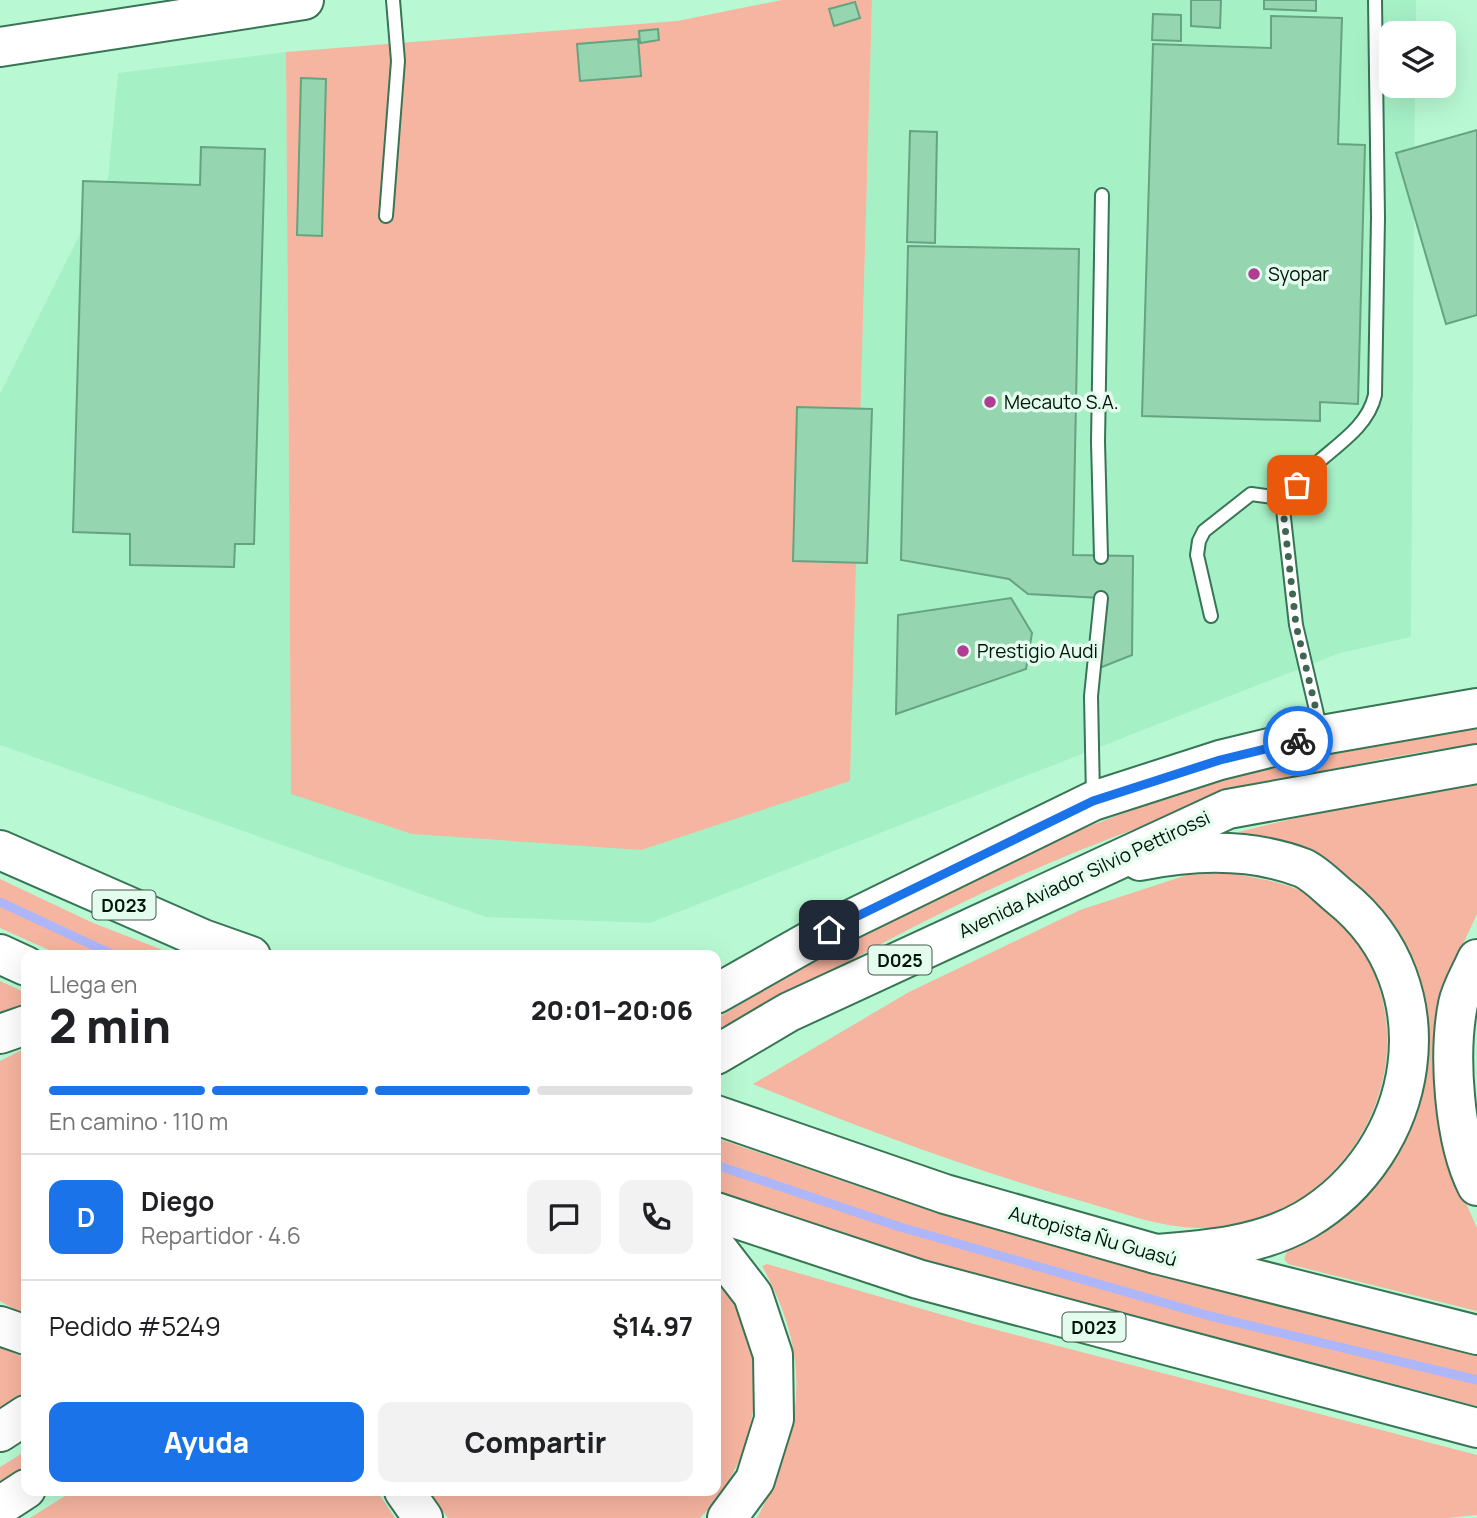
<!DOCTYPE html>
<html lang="es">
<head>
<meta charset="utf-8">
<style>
  :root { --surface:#fff; --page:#f2f2f2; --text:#202124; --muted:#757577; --line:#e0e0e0; --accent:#1a73e8 }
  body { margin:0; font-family:Manrope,sans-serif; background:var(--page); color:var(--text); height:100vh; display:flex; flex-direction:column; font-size:26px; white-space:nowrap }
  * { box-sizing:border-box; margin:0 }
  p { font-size:23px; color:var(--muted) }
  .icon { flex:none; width:38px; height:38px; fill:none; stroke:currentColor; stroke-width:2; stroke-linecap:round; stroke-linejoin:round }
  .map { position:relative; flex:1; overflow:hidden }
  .panel { position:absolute; left:21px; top:950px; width:700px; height:546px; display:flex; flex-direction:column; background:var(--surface); border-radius:14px; box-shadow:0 7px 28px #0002 }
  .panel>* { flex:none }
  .tools { position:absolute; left:1379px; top:21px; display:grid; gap:14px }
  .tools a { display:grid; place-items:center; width:77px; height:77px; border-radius:14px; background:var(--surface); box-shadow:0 7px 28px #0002; font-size:35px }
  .pin { position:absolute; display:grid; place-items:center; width:60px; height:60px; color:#fff; margin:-30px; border-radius:14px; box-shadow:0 4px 10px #0006 }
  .courier { position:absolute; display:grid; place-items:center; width:70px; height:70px; margin:-35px; border:5px solid #1a73e8; border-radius:50%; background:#fff; color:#222; box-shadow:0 2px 9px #0007 }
  .summary em { font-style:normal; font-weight:800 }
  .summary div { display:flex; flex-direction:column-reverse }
  .summary { display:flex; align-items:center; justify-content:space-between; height:119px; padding:0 28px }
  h1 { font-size:46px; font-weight:800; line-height:52px }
  .bar { display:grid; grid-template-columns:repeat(4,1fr); gap:10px 7px; align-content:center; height:84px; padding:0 28px }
  .bar i { height:9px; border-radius:5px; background:var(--line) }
  .bar .selected { background:var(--accent) }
  .bar p { grid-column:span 4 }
  .line { display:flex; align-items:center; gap:18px; padding:0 28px; border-top:2px solid var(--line) }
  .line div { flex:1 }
  .round { display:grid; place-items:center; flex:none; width:74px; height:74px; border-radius:14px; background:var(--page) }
  .action { display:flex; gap:14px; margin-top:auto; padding:14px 28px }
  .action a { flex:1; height:80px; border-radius:14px; background:var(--accent); color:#fff; font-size:28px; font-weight:800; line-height:80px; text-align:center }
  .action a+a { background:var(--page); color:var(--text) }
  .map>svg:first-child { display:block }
  .built { fill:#a6f0c6 }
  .green { fill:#f6b5a0 }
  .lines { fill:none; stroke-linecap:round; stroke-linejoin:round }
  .stream { stroke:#aeb6fa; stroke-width:9 }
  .building { fill:#95d5b0; stroke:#65a381; stroke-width:2 }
  .service-casing { stroke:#377555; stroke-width:16 }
  .primary-casing { stroke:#377555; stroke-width:42 }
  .motorway-casing { stroke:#377555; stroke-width:42 }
  .service { stroke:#fff; stroke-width:12 }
  .primary { stroke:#fff; stroke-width:38 }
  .motorway { stroke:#fff; stroke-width:38 }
  .done { stroke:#406550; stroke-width:7; stroke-dasharray:0 12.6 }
  .route { stroke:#1a73e8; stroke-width:9 }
  .poi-dot { fill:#b13c95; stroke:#e3fced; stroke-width:2.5 }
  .labels { text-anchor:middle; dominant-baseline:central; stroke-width:7; stroke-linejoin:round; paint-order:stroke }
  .shield { fill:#e3fced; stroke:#445a4d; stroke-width:2 }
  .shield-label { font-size:18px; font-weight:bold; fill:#001509 }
  .poi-label { font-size:19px; fill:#001509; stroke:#e3fced; text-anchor:start }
  .street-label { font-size:19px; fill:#001509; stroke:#e3fced }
</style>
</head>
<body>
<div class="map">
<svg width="1477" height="1518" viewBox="0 0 1477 1518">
  <rect width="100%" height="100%" fill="#b8f9d3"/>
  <path class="built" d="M872 0H1416V33H1391V86H1415L1411 637 1340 653 650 923 486 917 0 745V394L108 178 118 73 286 52 291 794 850 780Z"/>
  <g class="green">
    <path d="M782 0H872L850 781 641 850 412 834 291 794 286 52 677 21Z"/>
    <path d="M1477 724V744C1204 778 946 894 716 1041V1019L734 1008 851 937 1018 853 1156 801 1285 761Z"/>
    <path d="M1477 781V914L1455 961 1448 1162 1477 1228V1311L1288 1264 1284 1259 1288 1249 1376 1181 1399 1149 1412 1113 1396 935 1372 902 1347 877 1319 858 1271 839 1238 832 1359 803Z"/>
    <path d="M1231 873C1259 879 1292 882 1316 900 1459 1009 1370 1231 1196 1228 1159 1227 1123 1213 1088 1203 974 1171 863 1129 753 1084L909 992 1080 910 1187 875Z"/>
    <path d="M0 879 91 922 175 955H60L0 928Z"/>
    <path d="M0 981 26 993V1011L0 1021Z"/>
    <path d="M26 1048V1316L0 1301V1061Z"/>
    <path d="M716 1138 937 1213 1477 1352V1406L919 1258 716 1192Z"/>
    <path d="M767 1264 974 1324 1477 1455V1515L1447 1518H757C805 1428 812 1356 762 1266Z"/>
    <path d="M716 1276C776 1346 763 1456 700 1518H448L427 1491H716Z"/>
    <path d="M0 1347 26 1358V1408L0 1424Z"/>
    <path d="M26 1451V1473L0 1489V1467Z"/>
    <path d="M73 1491H377L395 1518H30Z"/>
  </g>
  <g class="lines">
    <g class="stream">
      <path d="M0 902 116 956"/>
      <path d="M716 1165 900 1227 1210 1316 1477 1380"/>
    </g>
  </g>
  <g class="building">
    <path d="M1191 0H1221L1220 28 1191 26Z"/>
    <path d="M1264 0H1316V11L1264 9Z"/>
    <path d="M855 2 860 18 834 26 829 9Z"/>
    <path d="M1153 14 1181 15V41L1152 40Z"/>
    <path d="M1271 16 1342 18 1338 144 1365 145 1358 404 1320 402V421L1142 416 1153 44 1271 48Z"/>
    <path d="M658 29 659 40 640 43 639 31Z"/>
    <path d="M638 39 641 76 580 81 577 44Z"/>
    <path d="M301 78 326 79 322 236 297 235Z"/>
    <path d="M1477 130V315L1446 324 1396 153Z"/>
    <path d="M910 131 937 132 935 243 907 242Z"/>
    <path d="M201 147 265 149 254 544H235L234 567 130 565V534L73 532 83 181 200 185Z"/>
    <path d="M908 246 1079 249 1073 555 1133 556 1132 655 1097 669 1101 598 1028 594 1009 579 901 560Z"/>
    <path d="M797 407 872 409 867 563 793 561Z"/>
    <path d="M1011 598 1032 633 1026 669 896 714 898 615Z"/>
  </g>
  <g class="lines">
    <defs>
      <g id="service">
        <path d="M386 216 398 61 393 0"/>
        <path d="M1101 557 1098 442 1102 195"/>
        <path d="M1211 616 1197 555 1199 541 1204 531 1251 494 1287 499"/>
        <path d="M1321 731 1296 625 1283 509C1297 460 1364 444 1375 395L1378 217 1375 0"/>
        <path d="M1093 797 1091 696 1101 598"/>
      </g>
      <path id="primary" d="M0 47 304 0"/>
      <g id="motorway">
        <path d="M0 850 203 939 251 956"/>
        <path d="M1140 861C1194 850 1251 848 1303 868 1316 874 1329 888 1340 897 1450 985 1421 1152 1305 1220 1260 1246 1207 1250 1156 1254"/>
        <path d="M0 954 26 966"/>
        <path d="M1477 959C1471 973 1461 989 1458 1004 1448 1055 1454 1141 1477 1186"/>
        <path d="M716 994 829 930 1093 801 1220 760 1322 735 1477 708"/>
        <path d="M0 1034 26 1025"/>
        <path d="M716 1055 789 1012 1228 809 1477 764"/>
        <path d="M716 1115 945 1194 1156 1254 1477 1335"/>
        <path d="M716 1212 918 1279 1477 1428"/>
        <path d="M716 1247 753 1295 773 1355 774 1419 755 1480 727 1518"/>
        <path d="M0 1326 26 1335"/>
        <path d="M0 1432 26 1415"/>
        <path d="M404 1491 423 1518"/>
        <path d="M0 1506 26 1489"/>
      </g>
    </defs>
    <use href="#service" class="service-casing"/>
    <use href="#primary" class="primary-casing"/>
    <use href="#motorway" class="motorway-casing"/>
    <use href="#service" class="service"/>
    <use href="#primary" class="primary"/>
    <use href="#motorway" class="motorway"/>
  </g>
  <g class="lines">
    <path class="done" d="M1297 485 1283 509 1296 625 1322 735 1298 741"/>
    <path class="route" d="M829 930 1093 801 1220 760 1298 741"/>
  </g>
  <g class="poi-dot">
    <circle cx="1254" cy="274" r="7"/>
    <circle cx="990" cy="402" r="7"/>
    <circle cx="963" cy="651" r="7"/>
  </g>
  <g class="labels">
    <g class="shield">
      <rect x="92.5" y="890.5" width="63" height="29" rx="5"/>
      <rect x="868.5" y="945.5" width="63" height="29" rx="5"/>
      <rect x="1062.5" y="1312.5" width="63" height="29" rx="5"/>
    </g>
    <g class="shield-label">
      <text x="124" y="905">D023</text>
      <text x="900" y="960">D025</text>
      <text x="1094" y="1327">D023</text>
    </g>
    <g class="poi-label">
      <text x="1268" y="274">Syopar</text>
      <text x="1004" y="402">Mecauto S.A.</text>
      <text x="977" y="651">Prestigio Audi</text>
    </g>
    <g class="street-label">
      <text transform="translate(1084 874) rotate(-25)">Avenida Aviador Silvio Pettirossi</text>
      <text transform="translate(1093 1236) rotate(16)">Autopista Ñu Guasú</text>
    </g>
  </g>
</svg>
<div class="tools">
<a><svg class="icon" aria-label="layers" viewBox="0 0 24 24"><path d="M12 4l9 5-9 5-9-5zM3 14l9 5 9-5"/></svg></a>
</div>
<div class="pin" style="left:1297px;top:485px;background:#ea580c"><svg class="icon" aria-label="bag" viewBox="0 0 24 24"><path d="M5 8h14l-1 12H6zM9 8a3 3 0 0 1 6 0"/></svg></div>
<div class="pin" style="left:829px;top:930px;background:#1f2937"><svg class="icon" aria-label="home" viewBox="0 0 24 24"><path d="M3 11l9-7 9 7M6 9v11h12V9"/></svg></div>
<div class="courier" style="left:1298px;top:741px"><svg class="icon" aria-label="bike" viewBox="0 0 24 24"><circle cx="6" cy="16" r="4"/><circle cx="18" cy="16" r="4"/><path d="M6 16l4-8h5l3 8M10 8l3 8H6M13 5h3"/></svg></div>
<section class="panel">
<div class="summary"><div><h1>2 min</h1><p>Llega en</p></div><em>20:01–20:06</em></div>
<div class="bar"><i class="selected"></i><i class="selected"></i><i class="selected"></i><i></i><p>En camino · 110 m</p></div>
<div class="line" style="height:126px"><b class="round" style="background:var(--accent);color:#fff">D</b><div><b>Diego</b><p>Repartidor · 4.6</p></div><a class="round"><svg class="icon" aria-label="chat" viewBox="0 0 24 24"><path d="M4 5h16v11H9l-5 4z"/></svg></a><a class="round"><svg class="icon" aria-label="phone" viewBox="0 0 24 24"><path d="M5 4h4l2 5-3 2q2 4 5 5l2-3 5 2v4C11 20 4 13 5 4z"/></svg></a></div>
<div class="line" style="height:91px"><div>Pedido #5249</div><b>$14.97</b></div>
<div class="action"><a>Ayuda</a><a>Compartir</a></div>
</section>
</div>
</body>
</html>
